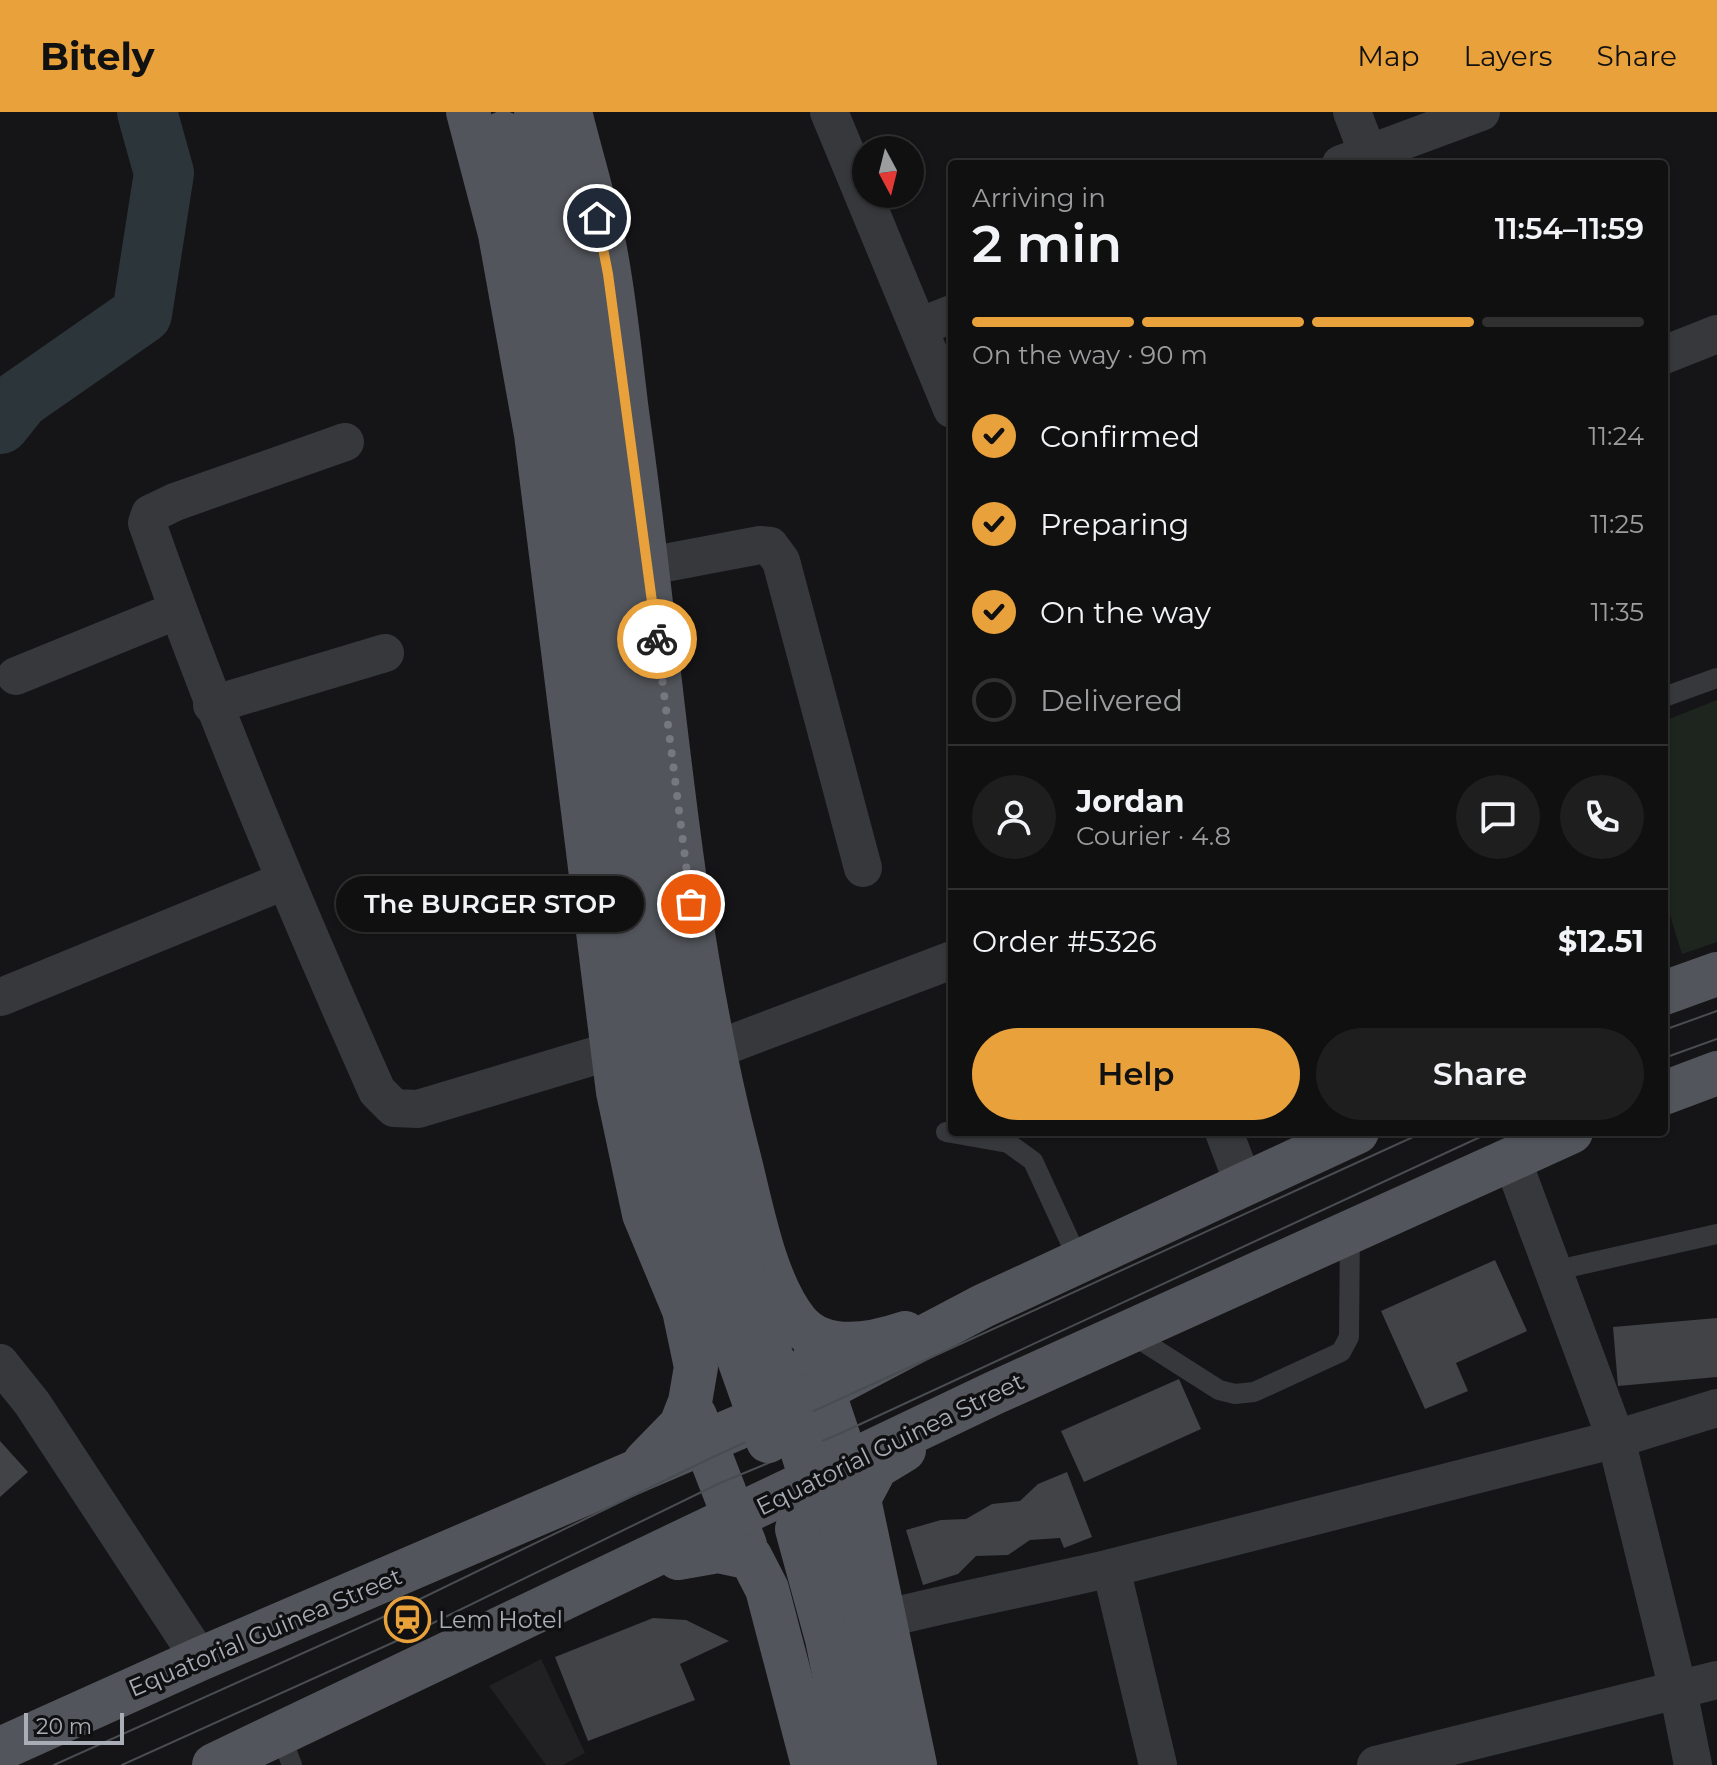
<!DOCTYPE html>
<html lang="en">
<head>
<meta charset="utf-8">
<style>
  :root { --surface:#101011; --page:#1e1e1f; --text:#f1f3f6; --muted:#9c9d9f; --line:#303031; --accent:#e9a23b }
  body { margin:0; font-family:Montserrat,sans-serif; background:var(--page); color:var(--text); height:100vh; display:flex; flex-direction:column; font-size:30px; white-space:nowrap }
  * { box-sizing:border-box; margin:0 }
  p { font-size:26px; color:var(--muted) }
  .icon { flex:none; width:44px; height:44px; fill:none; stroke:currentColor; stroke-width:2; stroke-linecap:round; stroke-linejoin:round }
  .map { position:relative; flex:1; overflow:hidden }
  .side { position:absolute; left:948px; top:48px; width:720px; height:976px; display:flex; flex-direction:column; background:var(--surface); border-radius:8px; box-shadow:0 2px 6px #0004,0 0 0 2px var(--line) }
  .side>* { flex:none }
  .needle { width:52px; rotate:173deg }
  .fabs { position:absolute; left:852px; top:24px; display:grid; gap:16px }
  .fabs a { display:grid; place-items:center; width:72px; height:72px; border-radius:50%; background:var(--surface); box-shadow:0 2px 6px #0004,0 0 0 2px var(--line); font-size:40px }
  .scale { position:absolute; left:24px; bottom:20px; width:100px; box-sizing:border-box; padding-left:8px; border:4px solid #a8adb6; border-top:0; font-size:22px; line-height:28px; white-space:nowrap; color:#a8adb6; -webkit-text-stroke:6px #101012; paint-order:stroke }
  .pin { position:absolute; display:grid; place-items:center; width:68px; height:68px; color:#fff; margin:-34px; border:4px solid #fff; border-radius:50%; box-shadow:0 2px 8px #0007 }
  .courier { position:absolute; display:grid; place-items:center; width:80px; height:80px; margin:-40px; border:6px solid #e9a23b; border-radius:50%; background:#fff; color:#222; box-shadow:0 2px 10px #0007 }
  .bubble { position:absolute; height:56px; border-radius:28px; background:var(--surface); box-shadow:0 2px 6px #0004,0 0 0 2px var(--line); font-size:26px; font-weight:600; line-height:56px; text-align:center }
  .head em { font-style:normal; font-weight:600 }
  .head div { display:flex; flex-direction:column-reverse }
  .head { display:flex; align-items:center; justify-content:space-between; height:136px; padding:0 24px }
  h1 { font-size:52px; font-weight:600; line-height:60px }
  .bar { display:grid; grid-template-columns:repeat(4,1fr); gap:12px 8px; align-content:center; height:96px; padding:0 24px }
  .bar i { height:10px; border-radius:6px; background:var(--line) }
  .bar .selected { background:var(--accent) }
  .bar p { grid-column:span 4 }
  .line { display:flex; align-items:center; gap:20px; padding:0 24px; border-top:2px solid var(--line) }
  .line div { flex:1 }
  .round { display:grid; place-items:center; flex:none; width:84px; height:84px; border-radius:42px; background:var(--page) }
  ol { padding:0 24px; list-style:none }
  li { display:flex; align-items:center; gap:24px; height:88px }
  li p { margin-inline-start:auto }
  li .icon { padding:8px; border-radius:50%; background:var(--accent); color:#111; stroke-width:4 }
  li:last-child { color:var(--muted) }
  li i { width:44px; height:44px; border:4px solid var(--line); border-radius:50% }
  .primary-button { display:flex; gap:16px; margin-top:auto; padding:16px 24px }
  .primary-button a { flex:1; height:92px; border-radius:48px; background:var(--accent); color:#111; font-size:32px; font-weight:600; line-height:92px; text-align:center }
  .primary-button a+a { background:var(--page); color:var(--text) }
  header { display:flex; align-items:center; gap:48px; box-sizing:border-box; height:112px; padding:0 40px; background:var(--accent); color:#111 }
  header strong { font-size:38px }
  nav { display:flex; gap:44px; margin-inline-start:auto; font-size:28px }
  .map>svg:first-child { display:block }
  .built { fill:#212124 }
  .green { fill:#1d251e }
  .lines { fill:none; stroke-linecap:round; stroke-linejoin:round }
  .river { stroke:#2c353a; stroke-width:60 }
  .building { fill:#424347 }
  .lane { stroke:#36383c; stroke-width:20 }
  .street { stroke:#36383c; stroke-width:38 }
  .primary { stroke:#52555b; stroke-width:44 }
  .tram { stroke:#494c51; stroke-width:2 }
  .primary-bridge { stroke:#52555b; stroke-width:44 }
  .done { stroke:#75787e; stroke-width:8; stroke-dasharray:0 14.4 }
  .route { stroke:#e9a23b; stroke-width:10 }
  .labels { text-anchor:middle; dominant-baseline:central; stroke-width:7; stroke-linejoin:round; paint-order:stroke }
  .street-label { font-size:24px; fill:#a8adb6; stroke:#101012 }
  .poi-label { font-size:24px; fill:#a8adb6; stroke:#101012; text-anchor:start }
</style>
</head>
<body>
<header>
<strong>Bitely</strong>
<nav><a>Map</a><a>Layers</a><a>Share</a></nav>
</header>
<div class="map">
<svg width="1717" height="1653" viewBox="0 0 1717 1653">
  <rect width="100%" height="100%" fill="#151517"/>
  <path class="built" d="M541 1547 585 1641 563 1653H546L489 1574Z"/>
  <path class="green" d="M1717 588V830L1682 842 1664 784V609Z"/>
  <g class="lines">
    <path class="river" d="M0 312 20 287 142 202 164 61 147 0"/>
  </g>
  <g class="building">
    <path d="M1495 1148 1527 1219 1456 1251 1468 1279 1425 1297 1381 1199Z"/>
    <path d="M1717 1206V1265L1618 1274 1613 1215Z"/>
    <path d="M1179 1267 1201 1317 1084 1370 1061 1319Z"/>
    <path d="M0 1329 28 1360 0 1385Z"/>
    <path d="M1067 1360 1092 1425 1064 1436 1060 1426 1030 1428 1008 1443 976 1444 958 1462 923 1473 906 1418 941 1408 966 1407 992 1392 1020 1389 1038 1372Z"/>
    <path d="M653 1506 686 1508 729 1529 680 1552 695 1588 588 1629 555 1545Z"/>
  </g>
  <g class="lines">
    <g class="lane">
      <path d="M1664 585 1717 566"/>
      <path d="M946 1020 1008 1031 1033 1049 1079 1149"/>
      <path d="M1553 1159 1717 1122"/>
      <path d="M1128 1220 1219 1278 1235 1282 1254 1280 1341 1240 1349 1225 1350 1118"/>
      <path d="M280 1622 292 1653"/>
    </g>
    <g class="street">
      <path d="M829 0 952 297"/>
      <path d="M1352 0 1372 52"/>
      <path d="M1341 52 1481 0"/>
      <path d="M919 215 952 202"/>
      <path d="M1664 243 1717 222"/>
      <path d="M345 330 175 390 150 402 147 411C215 605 294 792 377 979L394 996 418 997 614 938"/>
      <path d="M649 454 760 433 770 434 781 449 863 756"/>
      <path d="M16 564 178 498"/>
      <path d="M212 593 385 541"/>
      <path d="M1 885 284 769"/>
      <path d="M712 939 952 848"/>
      <path d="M1224 1020 1244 1073"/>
      <path d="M1511 1045 1616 1327 1678 1578 1693 1653"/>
      <path d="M0 1251 32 1291 200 1547"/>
      <path d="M884 1507C959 1488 1035 1474 1111 1456"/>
      <path d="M1158 1653 1111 1456 1616 1327 1717 1296"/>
      <path d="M1376 1653 1717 1568"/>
    </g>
    <g class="primary">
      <path d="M468 0 500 122 536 322 618 980 644 1102 684 1198 696 1255 690 1290 681 1313 645 1350"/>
      <path d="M536 0 565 93"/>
      <path d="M570 0C581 44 594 87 604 132 615 187 620 244 627 300 662 545 675 797 737 1038 751 1090 763 1168 797 1210 823 1242 872 1232 905 1221"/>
      <path d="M503 21 534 122"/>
      <path d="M1664 881 1717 862"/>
      <path d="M1664 981 1717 961"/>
      <path d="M813 1249 856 1377"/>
      <path d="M695 1304 745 1433"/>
      <path d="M904 1338 876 1355 859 1387 915 1653"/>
      <path d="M678 1446 718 1439 751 1446 767 1477 813 1653"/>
      <path d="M0 1637 200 1547 814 1283 983 1194 1357 1020"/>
      <path d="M214 1653 994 1281 1571 1020"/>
    </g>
    <g class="tram">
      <path d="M1664 918 1717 899"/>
      <path d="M1664 946 1717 927"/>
      <path d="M54 1653 381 1506 711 1346 1424 1020"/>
      <path d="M122 1653 392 1531 720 1371 839 1322 1491 1020"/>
    </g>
    <g class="primary-bridge">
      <path d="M571 115 587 199 623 454 688 982 727 1120 777 1260 848 1482 884 1653"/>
      <path d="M534 122 572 355 659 1000 696 1126 768 1329"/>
      <path d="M797 1417 827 1527 853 1653"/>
    </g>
  </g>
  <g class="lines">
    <path class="done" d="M657 527 691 792"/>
    <path class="route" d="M597 106 608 162 657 527"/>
  </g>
  <defs>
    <symbol id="station-ring" viewBox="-11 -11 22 22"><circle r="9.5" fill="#101012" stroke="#e9a23b" stroke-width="1.5"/><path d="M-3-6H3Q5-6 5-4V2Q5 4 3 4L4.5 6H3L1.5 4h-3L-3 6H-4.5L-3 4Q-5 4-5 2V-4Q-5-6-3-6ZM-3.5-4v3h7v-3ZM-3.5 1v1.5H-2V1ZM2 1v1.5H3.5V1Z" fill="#e9a23b"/></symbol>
  </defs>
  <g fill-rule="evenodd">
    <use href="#station-ring" x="382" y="1482" width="51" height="51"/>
  </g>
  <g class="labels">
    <g class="street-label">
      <text transform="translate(890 1332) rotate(-26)">Equatorial Guinea Street</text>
      <text transform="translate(265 1520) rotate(-23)">Equatorial Guinea Street</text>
    </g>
    <g class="poi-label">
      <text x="438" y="1507">Lem Hotel</text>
    </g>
  </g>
</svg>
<div class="fabs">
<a><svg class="needle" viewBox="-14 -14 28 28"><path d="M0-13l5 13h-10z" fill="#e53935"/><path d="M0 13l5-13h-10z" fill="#9c9d9f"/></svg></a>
</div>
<div class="scale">20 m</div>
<div class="pin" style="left:691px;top:792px;background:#ea580c"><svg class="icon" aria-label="bag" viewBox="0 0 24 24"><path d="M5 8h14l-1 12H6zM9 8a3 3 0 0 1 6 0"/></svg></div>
<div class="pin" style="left:597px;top:106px;background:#1f2937"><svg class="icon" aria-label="home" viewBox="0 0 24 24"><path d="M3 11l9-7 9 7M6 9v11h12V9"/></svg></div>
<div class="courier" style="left:657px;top:527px"><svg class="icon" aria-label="bike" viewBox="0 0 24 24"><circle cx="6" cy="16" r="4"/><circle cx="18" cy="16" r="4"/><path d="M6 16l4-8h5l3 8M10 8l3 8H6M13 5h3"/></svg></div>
<div class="bubble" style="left:336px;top:764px;width:308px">The BURGER STOP</div>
<section class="side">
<div class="head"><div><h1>2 min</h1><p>Arriving in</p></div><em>11:54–11:59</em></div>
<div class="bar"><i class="selected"></i><i class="selected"></i><i class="selected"></i><i></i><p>On the way · 90 m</p></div>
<ol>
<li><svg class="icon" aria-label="check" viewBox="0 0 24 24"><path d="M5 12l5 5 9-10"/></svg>Confirmed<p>11:24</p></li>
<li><svg class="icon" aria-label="check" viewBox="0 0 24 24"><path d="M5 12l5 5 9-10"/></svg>Preparing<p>11:25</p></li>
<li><svg class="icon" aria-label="check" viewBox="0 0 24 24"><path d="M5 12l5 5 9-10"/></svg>On the way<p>11:35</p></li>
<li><i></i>Delivered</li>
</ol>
<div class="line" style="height:144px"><a class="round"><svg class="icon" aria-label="person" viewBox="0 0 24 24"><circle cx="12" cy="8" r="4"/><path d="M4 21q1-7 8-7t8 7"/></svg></a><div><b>Jordan</b><p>Courier · 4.8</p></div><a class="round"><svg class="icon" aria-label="chat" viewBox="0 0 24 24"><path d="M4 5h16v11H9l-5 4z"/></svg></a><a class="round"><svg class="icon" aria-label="phone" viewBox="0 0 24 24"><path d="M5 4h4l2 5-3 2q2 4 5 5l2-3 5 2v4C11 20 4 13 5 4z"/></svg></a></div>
<div class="line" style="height:104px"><div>Order #5326</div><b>$12.51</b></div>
<div class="primary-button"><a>Help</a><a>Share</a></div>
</section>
</div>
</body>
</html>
